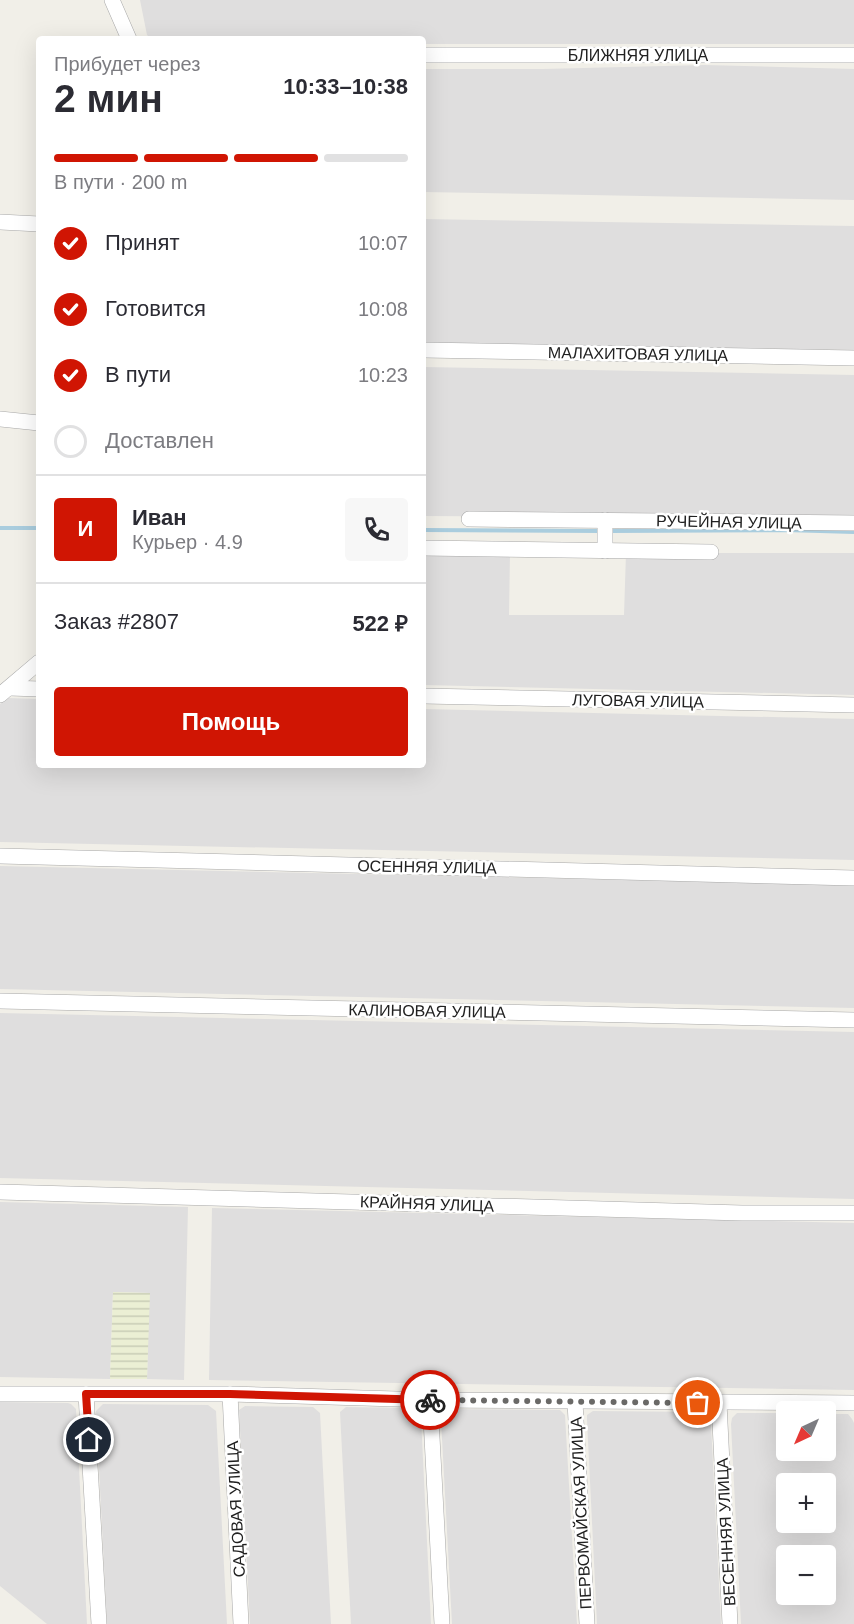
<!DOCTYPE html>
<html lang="ru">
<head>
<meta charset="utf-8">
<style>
  :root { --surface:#fff; --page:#f7f7f7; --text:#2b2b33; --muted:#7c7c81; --line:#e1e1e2; --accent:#d01503 }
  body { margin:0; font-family:Arial,sans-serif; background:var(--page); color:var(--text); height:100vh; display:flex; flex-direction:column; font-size:22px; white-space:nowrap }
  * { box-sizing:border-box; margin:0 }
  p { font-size:20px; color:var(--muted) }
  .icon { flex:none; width:33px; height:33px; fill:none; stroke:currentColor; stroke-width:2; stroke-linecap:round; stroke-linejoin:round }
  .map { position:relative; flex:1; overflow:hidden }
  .panel { position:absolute; left:36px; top:36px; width:390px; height:732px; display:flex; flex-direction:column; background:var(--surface); border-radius:6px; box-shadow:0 6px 24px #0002 }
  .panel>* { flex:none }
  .needle { width:39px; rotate:224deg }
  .tools { position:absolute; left:776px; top:1401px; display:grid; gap:12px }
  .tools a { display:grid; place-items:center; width:60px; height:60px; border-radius:6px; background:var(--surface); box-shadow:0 6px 24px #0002; font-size:30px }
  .pin { position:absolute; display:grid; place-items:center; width:51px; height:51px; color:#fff; margin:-26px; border:3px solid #fff; border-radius:50%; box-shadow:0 2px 6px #0007 }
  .courier { position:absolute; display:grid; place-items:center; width:60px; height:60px; margin:-30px; border:4px solid #d01503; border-radius:50%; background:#fff; color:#222; box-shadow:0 2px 8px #0007 }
  .headline em { font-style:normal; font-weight:700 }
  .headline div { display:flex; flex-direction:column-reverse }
  .headline { display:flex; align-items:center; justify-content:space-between; height:102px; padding:0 18px }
  h1 { font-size:39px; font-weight:700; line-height:45px }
  .bar { display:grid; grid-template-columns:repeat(4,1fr); gap:9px 6px; align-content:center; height:72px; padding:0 18px }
  .bar i { height:8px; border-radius:4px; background:var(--line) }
  .bar .active { background:var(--accent) }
  .bar p { grid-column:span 4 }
  .line { display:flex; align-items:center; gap:15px; padding:0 18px; border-top:2px solid var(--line) }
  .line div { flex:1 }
  .round { display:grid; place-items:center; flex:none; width:63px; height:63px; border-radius:6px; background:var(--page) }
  ol { padding:0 18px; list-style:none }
  li { display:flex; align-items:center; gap:18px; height:66px }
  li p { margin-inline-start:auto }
  li .icon { padding:6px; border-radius:50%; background:var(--accent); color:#fff; stroke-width:4 }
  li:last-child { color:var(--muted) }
  li i { width:33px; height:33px; border:3px solid var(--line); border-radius:50% }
  .primary-button { display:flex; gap:12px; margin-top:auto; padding:12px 18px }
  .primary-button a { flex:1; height:69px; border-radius:6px; background:var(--accent); color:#fff; font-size:24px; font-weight:700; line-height:69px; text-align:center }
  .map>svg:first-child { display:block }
  .residential { fill:#dfdede; fill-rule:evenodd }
  .farmland { fill:url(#farmland-rules) }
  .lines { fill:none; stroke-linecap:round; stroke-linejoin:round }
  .stream { stroke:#aacdde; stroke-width:4 }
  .street-casing { stroke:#a8a8a8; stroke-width:16 }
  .street { stroke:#fff; stroke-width:15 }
  .done { stroke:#6a6967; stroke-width:6; stroke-dasharray:0 10.8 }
  .route { stroke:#d01503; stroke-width:8 }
  .labels { text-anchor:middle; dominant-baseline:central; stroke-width:5; stroke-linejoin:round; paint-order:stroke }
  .street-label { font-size:16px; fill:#212121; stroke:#fff }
</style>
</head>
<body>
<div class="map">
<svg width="854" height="1624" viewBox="0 0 854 1624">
  <defs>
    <pattern id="farmland-rules" width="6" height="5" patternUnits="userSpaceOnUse" patternTransform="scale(1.5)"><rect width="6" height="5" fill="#ebefd4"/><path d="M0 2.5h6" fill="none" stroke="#c9cdb6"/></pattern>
  </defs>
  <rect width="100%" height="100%" fill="#f1efe8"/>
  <g class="residential">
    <path d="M140 0H854V44H423V39H152L147 35Z"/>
    <path d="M705 65 854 69V200L423 192V69H543Z"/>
    <path d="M423 219 854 226V350L423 343Z"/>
    <path d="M423 367 854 375V519L423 516Z"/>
    <path d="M423 553H510L509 615H624L626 553H854V695L423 685Z"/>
    <path d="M7 698 39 699V765H423V709L854 719V860L0 842V704Z"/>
    <path d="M0 866 854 885V1008L0 989Z"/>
    <path d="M0 1013 854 1032V1199L0 1178Z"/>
    <path d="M0 1202 188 1207 184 1380 147 1379 149 1293 113 1292 110 1379 0 1377Z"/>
    <path d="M212 1208 854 1223V1390L209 1380Z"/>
    <path d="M0 1402 68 1403 71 1404 76 1409 87 1624H47L0 1586Z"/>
    <path d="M103 1404 208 1405 216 1411 227 1624H107L96 1411Z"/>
    <path d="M245 1406 313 1407 320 1413 331 1624H250L239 1410Z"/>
    <path d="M346 1407 415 1408 421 1418 431 1624H351L340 1412Z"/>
    <path d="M448 1409 560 1410 565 1415 577 1624H452L441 1420 442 1414Z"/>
    <path d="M593 1411 705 1412 709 1416 711 1424 721 1624H597L587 1420V1415Z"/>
    <path d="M737 1413H786V1450H825V1414H848L852 1419 854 1423V1624H741L731 1424 732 1418ZM786 1484H825V1522H786ZM786 1556H825V1594H786Z"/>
  </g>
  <path class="farmland" d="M113 1292 150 1293 147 1379H110Z"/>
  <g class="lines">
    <g class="stream">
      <path d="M0 528H39"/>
      <path d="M423 530 602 531"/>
      <path d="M610 531 786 530 854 532"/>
    </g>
    <defs>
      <g id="street">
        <path d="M112 0 129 39"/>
        <path d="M423 55H854"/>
        <path d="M0 222 39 224"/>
        <path d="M423 350 854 358"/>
        <path d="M0 419 39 423"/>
        <path d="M469 519 854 523"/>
        <path d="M423 548 711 552"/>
        <path d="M605 551V520"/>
        <path d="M10 688 39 689"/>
        <path d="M0 695 39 662"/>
        <path d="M423 696 854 705"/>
        <path d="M0 856 854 878"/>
        <path d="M0 1001 854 1020"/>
        <path d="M0 1192 742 1213H854"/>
        <path d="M0 1394H230L430 1400 854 1403"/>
        <path d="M86 1394 99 1624"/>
        <path d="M230 1394 241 1624"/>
        <path d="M430 1400 442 1624"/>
        <path d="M575 1402 587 1624"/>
        <path d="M719 1403 730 1624"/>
      </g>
    </defs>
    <use href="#street" class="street-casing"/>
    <use href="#street" class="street"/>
  </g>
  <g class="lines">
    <path class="done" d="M430 1400 698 1403"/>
    <path class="route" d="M89 1440 86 1394H230L430 1400"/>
  </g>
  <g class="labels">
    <g class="street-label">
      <text x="638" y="55">БЛИЖНЯЯ УЛИЦА</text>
      <text transform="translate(638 354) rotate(1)">МАЛАХИТОВАЯ УЛИЦА</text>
      <text transform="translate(729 522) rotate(1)">РУЧЕЙНАЯ УЛИЦА</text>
      <text transform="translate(638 701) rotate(1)">ЛУГОВАЯ УЛИЦА</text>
      <text transform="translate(427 867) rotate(1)">ОСЕННЯЯ УЛИЦА</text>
      <text transform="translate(427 1011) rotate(1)">КАЛИНОВАЯ УЛИЦА</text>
      <text transform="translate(427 1204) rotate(2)">КРАЙНЯЯ УЛИЦА</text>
      <text transform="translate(236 1509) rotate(-93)">САДОВАЯ УЛИЦА</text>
      <text transform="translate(581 1513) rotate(-93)">ПЕРВОМАЙСКАЯ УЛИЦА</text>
      <text transform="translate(726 1532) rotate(-93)">ВЕСЕННЯЯ УЛИЦА</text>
    </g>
  </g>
</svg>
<div class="tools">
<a><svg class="needle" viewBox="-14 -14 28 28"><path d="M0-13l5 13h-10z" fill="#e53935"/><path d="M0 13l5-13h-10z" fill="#7c7c81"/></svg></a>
<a>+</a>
<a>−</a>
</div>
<div class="pin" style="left:698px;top:1403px;background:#ea580c"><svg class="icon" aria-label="bag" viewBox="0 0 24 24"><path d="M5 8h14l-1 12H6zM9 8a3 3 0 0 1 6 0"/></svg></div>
<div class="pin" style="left:89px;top:1440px;background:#1f2937"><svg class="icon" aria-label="home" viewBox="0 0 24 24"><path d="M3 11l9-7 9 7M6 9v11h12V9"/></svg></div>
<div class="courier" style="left:430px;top:1400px"><svg class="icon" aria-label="bike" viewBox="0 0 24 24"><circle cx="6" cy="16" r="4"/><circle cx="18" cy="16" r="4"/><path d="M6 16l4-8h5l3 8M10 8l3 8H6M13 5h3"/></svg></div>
<section class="panel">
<div class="headline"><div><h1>2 мин</h1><p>Прибудет через</p></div><em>10:33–10:38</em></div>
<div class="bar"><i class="active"></i><i class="active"></i><i class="active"></i><i></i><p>В пути · 200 m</p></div>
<ol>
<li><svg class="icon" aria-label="check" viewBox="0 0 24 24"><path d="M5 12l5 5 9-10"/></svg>Принят<p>10:07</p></li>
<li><svg class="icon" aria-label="check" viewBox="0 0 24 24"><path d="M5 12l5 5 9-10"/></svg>Готовится<p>10:08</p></li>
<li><svg class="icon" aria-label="check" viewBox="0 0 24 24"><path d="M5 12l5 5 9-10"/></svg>В пути<p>10:23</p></li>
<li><i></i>Доставлен</li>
</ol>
<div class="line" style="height:108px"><b class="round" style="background:var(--accent);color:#fff">И</b><div><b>Иван</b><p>Курьер · 4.9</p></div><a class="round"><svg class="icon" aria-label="phone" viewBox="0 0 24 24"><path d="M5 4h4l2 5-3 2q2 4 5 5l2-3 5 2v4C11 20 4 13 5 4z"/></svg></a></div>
<div class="line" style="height:78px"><div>Заказ #2807</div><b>522 ₽</b></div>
<div class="primary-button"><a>Помощь</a></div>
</section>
</div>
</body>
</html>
